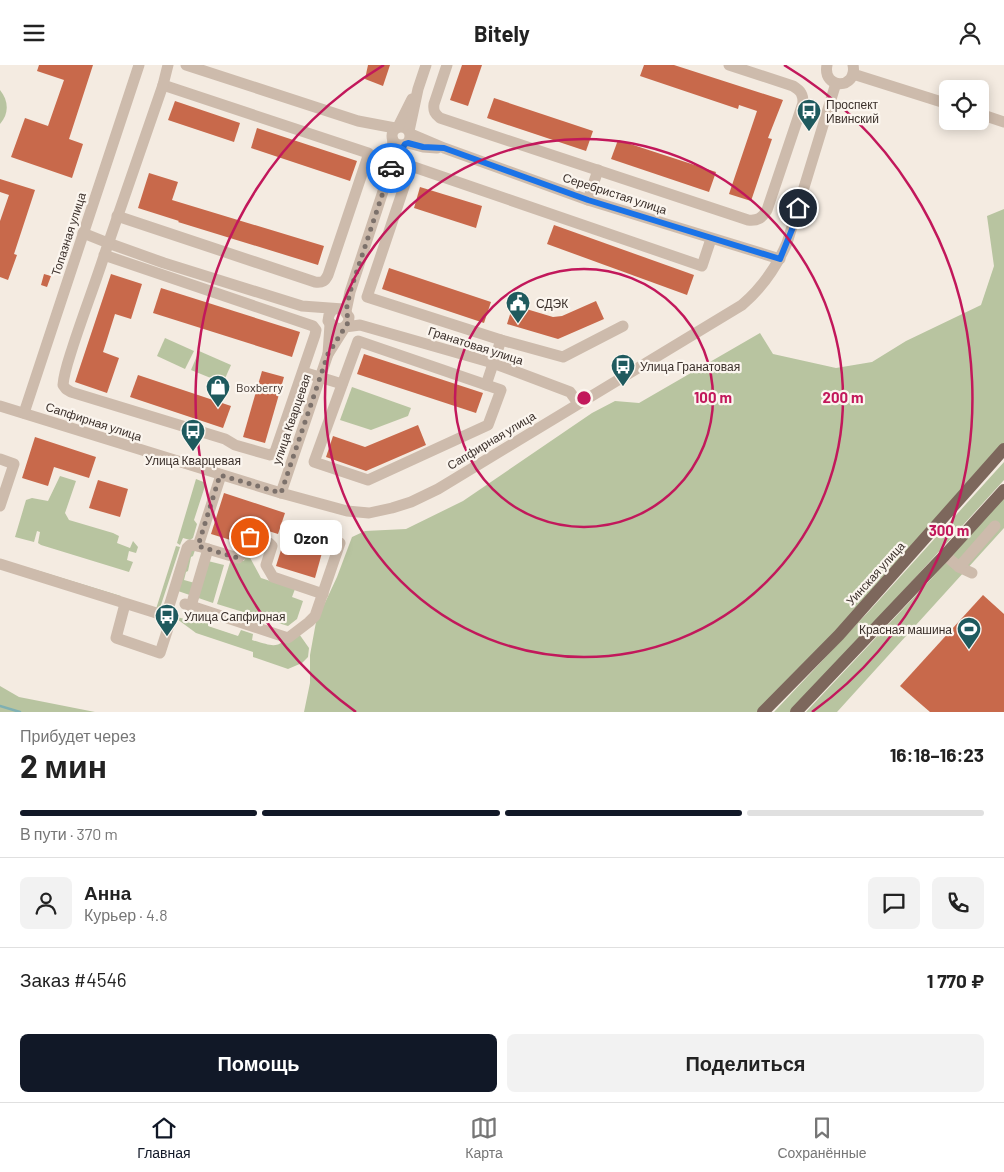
<!DOCTYPE html>
<html lang="ru">
<head>
<meta charset="utf-8">
<style>
  :root { --surface:#fff; --page:#f2f2f2; --text:#222; --muted:#767676; --line:#e0e0e0; --accent:#111827 }
  body { margin:0; font-family:Barlow,sans-serif; background:var(--page); color:var(--text); height:100vh; display:flex; flex-direction:column; font-size:19px; white-space:nowrap }
  * { box-sizing:border-box; margin:0 }
  p { font-size:16px; color:var(--muted) }
  .icon { flex:none; width:28px; height:28px; fill:none; stroke:currentColor; stroke-width:2; stroke-linecap:round; stroke-linejoin:round }
  .map { position:relative; height:647px; overflow:hidden }
  .drawer { display:flex; flex-direction:column; background:var(--surface); flex:1 }
  .drawer>* { flex:none }
  .tools { position:absolute; left:939px; top:15px; display:grid; gap:10px }
  .tools a { display:grid; place-items:center; width:50px; height:50px; border-radius:8px; background:var(--surface); box-shadow:0 2px 12px #0003; font-size:25px }
  .pin { position:absolute; display:grid; place-items:center; width:42px; height:42px; color:#fff; margin:-21px; border:2px solid #fff; border-radius:50%; box-shadow:0 1px 5px #0007 }
  .courier { position:absolute; display:grid; place-items:center; width:50px; height:50px; margin:-25px; border:4px solid #1a73e8; border-radius:50%; background:#fff; color:#222; box-shadow:0 1px 6px #0007 }
  .bubble { position:absolute; height:35px; border-radius:8px; background:var(--surface); box-shadow:0 2px 12px #0003; font-size:16px; font-weight:700; line-height:35px; text-align:center }
  .headline em { font-style:normal; font-weight:700 }
  .headline div { display:flex; flex-direction:column-reverse }
  .headline { display:flex; align-items:center; justify-content:space-between; height:85px; padding:0 20px }
  h1 { font-size:32px; font-weight:700; line-height:38px }
  .bar { display:grid; grid-template-columns:repeat(4,1fr); gap:8px 5px; align-content:center; height:60px; padding:0 20px }
  .bar i { height:6px; border-radius:4px; background:var(--line) }
  .bar .current { background:var(--accent) }
  .bar p { grid-column:span 4 }
  .line { display:flex; align-items:center; gap:12px; padding:0 20px; border-top:1px solid var(--line) }
  .line div { flex:1 }
  .round { display:grid; place-items:center; flex:none; width:52px; height:52px; border-radius:8px; background:var(--page) }
  .primary-button { display:flex; gap:10px; margin-top:auto; padding:10px 20px }
  .primary-button a { flex:1; height:58px; border-radius:8px; background:var(--accent); color:#fff; font-size:20px; font-weight:700; line-height:58px; text-align:center }
  .primary-button a+a { background:var(--page); color:var(--text) }
  header { display:flex; justify-content:space-between; align-items:center; height:65px; padding:0 20px; background:var(--surface); font-size:22px; font-weight:700 }
  .tabs { display:flex; justify-content:space-around; align-items:center; height:70px; border-top:1px solid var(--line); background:var(--surface); font-size:14px; color:var(--muted) }
  .tabs a { display:grid; justify-items:center; gap:2px }
  .tabs .current { color:var(--accent) }
  .map>svg:first-child { display:block }
  .green { fill:#b8c4a0 }
  .lines { fill:none; stroke-linecap:round; stroke-linejoin:round }
  .stream { stroke:#7fb0b2; stroke-width:2.5 }
  .building { fill:#c8694b }
  .minor { stroke:#cdbbac; stroke-width:11 }
  .major { stroke:#7d675c; stroke-width:12 }
  .done { stroke:#7c716b; stroke-width:5; stroke-dasharray:0 9 }
  .route { stroke:#1a73e8; stroke-width:6 }
  .ring { fill:none; stroke:#c2185b; stroke-width:2.5 }
  .labels { text-anchor:middle; dominant-baseline:central; stroke-width:4.5; stroke-linejoin:round; paint-order:stroke }
  .poi-label { font-size:12px; fill:#3b302b; stroke:#fbf5ee; text-anchor:start }
  .street-label { font-size:12px; fill:#3b302b; stroke:#fbf5ee }
  .centre { fill:#c2185b; stroke:#fbf5ee; stroke-width:2.5 }
  .ring-label { font-size:15px; text-anchor:middle; font-weight:bold; fill:#c2185b; stroke:#fbf5ee; stroke-width:4.5; stroke-linejoin:round; paint-order:stroke }
</style>
</head>
<body>
<header><svg class="icon" aria-label="menu" viewBox="0 0 24 24"><path d="M4 6h16M4 12h16M4 18h16"/></svg>Bitely<svg class="icon" aria-label="person" viewBox="0 0 24 24"><circle cx="12" cy="8" r="4"/><path d="M4 21q1-7 8-7t8 7"/></svg></header>
<div class="map">
<svg width="1004" height="647" viewBox="0 0 1004 647">
  <rect width="100%" height="100%" fill="#f4ebe1"/>
  <g class="green">
    <path d="M0 25C9 36 9 49 0 59Z"/>
    <path d="M1004 144V378L832 572 758 647H304L310 618V590L316 557 337 512 352 472 365 466 406 464 463 436 592 348 615 336 639 338 760 268 773 289 836 303 872 297 906 276 981 240 994 201 987 151Z"/>
    <path d="M165 273 194 286 185 304 157 291Z"/>
    <path d="M199 286 231 300 223 318 191 305Z"/>
    <path d="M352 322 411 343 408 351 371 365 340 355Z"/>
    <path d="M1004 397V415L864 569 791 647H774L871 544Z"/>
    <path d="M60 411 76 416 65 448 69 455 113 468 119 471 117 478 130 483 133 476 138 482 136 488 129 486 127 495 133 497 129 507 41 480 38 478 40 467 37 466 34 477 15 472 26 435 32 433 48 436Z"/>
    <path d="M196 414 206 418 194 455 197 459 193 473 190 475 183 473 180 480 177 478Z"/>
    <path d="M1004 432V463L837 647H806L932 513Z"/>
    <path d="M176 481 180 482 159 546 23 501 121 531V533L156 544Z"/>
    <path d="M189 484 195 485 193 491 191 492 188 506 186 507 184 515 202 520 208 496 224 500 213 538 178 526Z"/>
    <path d="M247 487 261 513 295 524 292 532 303 536 297 554 288 561 217 539 231 494 244 496Z"/>
    <path d="M173 551 196 557 198 551 210 555 208 561 238 571 241 565 253 569 252 575C278 583 276 583 297 566L309 583 308 592 302 598 288 604 253 592V587L196 568Z"/>
    <path d="M0 621 19 632 95 647H0Z"/>
  </g>
  <g class="lines">
    <path class="stream" d="M0 641 20 647"/>
  </g>
  <g class="building">
    <path d="M39 0H93L69 74 83 79 72 113 11 92 25 53 48 61 64 15 37 6Z"/>
    <path d="M368 0H390L383 21 365 14Z"/>
    <path d="M462 0H482L468 41 450 35Z"/>
    <path d="M644 0H674L783 35 768 73 772 74 751 136 729 129 757 46 739 40 738 44 640 11Z"/>
    <path d="M494 33 593 66 586 86 487 53Z"/>
    <path d="M175 36 240 58 234 77 168 55Z"/>
    <path d="M257 63 357 96 350 116 251 83Z"/>
    <path d="M618 75 716 107 709 127 611 94Z"/>
    <path d="M149 108 178 117 172 135 324 181 318 200 178 157 179 156 138 143Z"/>
    <path d="M0 114 35 125 14 189 17 190 8 215 0 212V156L9 130 0 127Z"/>
    <path d="M420 122 482 141 476 163 414 143Z"/>
    <path d="M554 160 694 210 687 230 547 179Z"/>
    <path d="M389 203 491 237 484 258 382 224Z"/>
    <path d="M44 209 51 211 47 222 41 220Z"/>
    <path d="M111 209 142 219 131 254 115 249 103 287 119 293 107 328 75 317Z"/>
    <path d="M161 223 300 267 292 292 153 248Z"/>
    <path d="M596 236 604 254 558 274 507 259 513 240 553 252 562 251Z"/>
    <path d="M364 289 483 328 476 348 357 309Z"/>
    <path d="M262 306 284 312 265 378 243 372Z"/>
    <path d="M138 310 231 341 223 363 130 332Z"/>
    <path d="M418 360 426 380 366 406 326 392 333 371 365 382Z"/>
    <path d="M35 372 96 392 89 413 54 402 48 421 22 413Z"/>
    <path d="M98 415 128 424 120 452 89 443Z"/>
    <path d="M224 428 285 448 278 469 243 458 237 477 211 469Z"/>
    <path d="M287 466 325 477 315 513 276 501Z"/>
    <path d="M983 530 1004 549V647H930L900 621Z"/>
  </g>
  <g class="lines">
    <g class="minor">
      <path d="M186 0 358 56 395 63"/>
      <path d="M447 0 434 39C433 46 435 49 440 53L748 155C758 156 762 153 767 145L803 38C803 29 801 26 793 21L729 0"/>
      <path d="M827 0C822 25 858 25 853 0"/>
      <path d="M853 9 948 39"/>
      <path d="M980 49 1004 57"/>
      <circle cx="401" cy="71" r="9"/>
      <path d="M398 62 412 34"/>
      <path d="M409 66 418 24 426 0"/>
      <path d="M411 69 444 83 588 135 780 194"/>
      <path d="M408 78 423 82 437 83"/>
      <path d="M588 135 598 105"/>
      <path d="M117 151 315 217C323 218 325 216 328 210L367 94 368 88 163 20"/>
      <path d="M83 168 108 178 164 198 302 241 343 244 349 252C349 260 343 265 336 263L328 256 329 250 333 244"/>
      <path d="M104 190 313 261 316 265 315 270 275 387 270 390 235 380 225 374 71 327 66 324 63 320C64 307 69 294 73 281 83 250 95 219 105 188L163 20 168 0"/>
      <path d="M346 246 350 227 390 105 393 75"/>
      <path d="M623 261 563 292 501 275 367 232 411 101 702 201 711 174"/>
      <path d="M358 276 501 325 488 360 368 415 314 397Z"/>
      <path d="M328 289 345 262 360 260 493 298 570 327 578 338"/>
      <path d="M303 307 342 319"/>
      <path d="M486 320 501 275"/>
      <path d="M0 341 281 428 347 446 369 448 392 443 411 437 438 424 742 240C762 223 776 203 787 178L836 18"/>
      <path d="M24 348 139 0"/>
      <path d="M0 394 14 399 0 441"/>
      <path d="M281 428 328 289 330 259"/>
      <path d="M198 481 238 493C246 488 244 477 251 472L269 478 272 481 266 500 273 512 323 529"/>
      <path d="M945 490 959 502 972 508"/>
      <path d="M0 499 166 551"/>
      <path d="M959 502 995 461"/>
      <path d="M125 539 116 573 160 588 169 560 166 551 187 483 190 480 198 481 221 410"/>
      <path d="M185 539 288 573 309 557 315 551 340 478"/>
      <path d="M191 541 208 484"/>
    </g>
    <g class="major">
      <path d="M763 647 839 570 1004 384"/>
      <path d="M796 647 945 490 1004 425"/>
    </g>
  </g>
  <g class="lines">
    <path class="done" d="M250 472C244 477 246 488 238 493L198 481 220 410 281 428 328 289 349 256 346 246 350 227 391 103"/>
    <path class="route" d="M391 103 405 79 408 78 423 82 444 83 588 135 780 194 793 162 798 143"/>
  </g>
  <g class="ring">
    <circle cx="584" cy="333" r="129"/>
    <circle cx="584" cy="333" r="259"/>
    <path d="M356 647A388 388 0 0 1 384 0M784 0A388 388 0 0 1 812 647"/>
  </g>
  <defs>
    <symbol id="bus-pin" viewBox="-11 -11 22 30"><path d="M0 17L-7.5 6A9.5 9.5 0 1 1 7.5 6Z" fill="#1f5a5e" stroke="#fbf5ee"/><path d="M-5-6H5V4H4V6H2V4H-2V6H-4V4H-5ZM-3.5-4V0h7V-4ZM-3.5 1.2v1.5H-2V1.2ZM2 1.2v1.5H3.5V1.2Z" fill="#fff"/></symbol>
    <symbol id="civic-pin" viewBox="-11 -11 22 30"><path d="M0 17L-7.5 6A9.5 9.5 0 1 1 7.5 6Z" fill="#1f5a5e" stroke="#fbf5ee"/><path d="M-.6-6.5H3V-4.5H.6V-3L4-1V1h2V6H-6V1h2V-1L-.6-3ZM-1.2 2.5V6h2.4V2.5Z" fill="#fff"/></symbol>
    <symbol id="shop-pin" viewBox="-11 -11 22 30"><path d="M0 17L-7.5 6A9.5 9.5 0 1 1 7.5 6Z" fill="#1f5a5e" stroke="#fbf5ee"/><path d="M-5-2.5h2.3a2.7 3.5 0 0 1 5.4 0H5L5.5 6h-11ZM-1.5-2.5h3a1.5 2.3 0 0 0-3 0Z" fill="#fff"/></symbol>
    <symbol id="stadium-pin" viewBox="-11 -11 22 30"><path d="M0 17L-7.5 6A9.5 9.5 0 1 1 7.5 6Z" fill="#1f5a5e" stroke="#fbf5ee"/><path d="M0-5a6.5 5 0 1 0 0 10a6.5 5 0 1 0 0-10ZM-3.5-1.8h7v3.6h-7Z" fill="#fff"/></symbol>
  </defs>
  <g fill-rule="evenodd">
    <use href="#bus-pin" x="795" y="32" width="28" height="38"/>
    <use href="#civic-pin" x="504" y="224" width="28" height="38"/>
    <use href="#bus-pin" x="609" y="287" width="28" height="38"/>
    <use href="#shop-pin" x="204" y="308" width="28" height="38"/>
    <use href="#bus-pin" x="179" y="352" width="28" height="38"/>
    <use href="#bus-pin" x="153" y="537" width="28" height="38"/>
    <use href="#stadium-pin" x="955" y="550" width="28" height="38"/>
  </g>
  <g class="labels">
    <g class="poi-label">
      <text x="826" y="39">Проспект<tspan x="826" dy="14">Ивинский</tspan></text>
      <text x="536" y="238">СДЭК</text>
      <text x="640" y="301">Улица Гранатовая</text>
      <text x="236" y="322">Boxberry</text>
      <text x="193" y="395" text-anchor="middle">Улица Кварцевая</text>
      <text x="184" y="551">Улица Сапфирная</text>
      <text x="952" y="564" text-anchor="end">Красная машина</text>
    </g>
    <g class="street-label">
      <text transform="translate(615 128) rotate(18)">Серебристая улица</text>
      <text transform="translate(68 169) rotate(-72)">Топазная улица</text>
      <text transform="translate(476 280) rotate(18)">Гранатовая улица</text>
      <text transform="translate(291 354) rotate(-71)">улица Кварцевая</text>
      <text transform="translate(94 356) rotate(18)">Сапфирная улица</text>
      <text transform="translate(491 375) rotate(-31)">Сапфирная улица</text>
      <text transform="translate(875 508) rotate(-48)">Уинская улица</text>
    </g>
  </g>
  <circle cx="584" cy="333" r="8" class="centre"/>
  <g class="ring-label">
    <text x="713" y="338">100 m</text>
    <text x="843" y="338">200 m</text>
    <text x="949" y="471">300 m</text>
  </g>
</svg>
<div class="tools">
<a><svg class="icon" aria-label="locate" viewBox="0 0 24 24"><circle cx="12" cy="12" r="6"/><path d="M12 2v4M12 18v4M2 12h4M18 12h4"/></svg></a>
</div>
<div class="pin" style="left:250px;top:472px;background:#ea580c"><svg class="icon" aria-label="bag" viewBox="0 0 24 24"><path d="M5 8h14l-1 12H6zM9 8a3 3 0 0 1 6 0"/></svg></div>
<div class="pin" style="left:798px;top:143px;background:#1f2937"><svg class="icon" aria-label="home" viewBox="0 0 24 24"><path d="M3 11l9-7 9 7M6 9v11h12V9"/></svg></div>
<div class="courier" style="left:391px;top:103px"><svg class="icon" aria-label="car" viewBox="0 0 24 24"><path d="M5 17H2v-5l4-1 3-4h7l3 4 3 1v5h-3M9 17h6M6 11h13"/><circle cx="7" cy="17" r="2"/><circle cx="17" cy="17" r="2"/></svg></div>
<div class="bubble" style="left:280px;top:455px;width:62px">Ozon</div>
</div>
<section class="drawer">
<div class="headline"><div><h1>2 мин</h1><p>Прибудет через</p></div><em>16:18–16:23</em></div>
<div class="bar"><i class="current"></i><i class="current"></i><i class="current"></i><i></i><p>В пути · 370 m</p></div>
<div class="line" style="height:90px"><a class="round"><svg class="icon" aria-label="person" viewBox="0 0 24 24"><circle cx="12" cy="8" r="4"/><path d="M4 21q1-7 8-7t8 7"/></svg></a><div><b>Анна</b><p>Курьер · 4.8</p></div><a class="round"><svg class="icon" aria-label="chat" viewBox="0 0 24 24"><path d="M4 5h16v11H9l-5 4z"/></svg></a><a class="round"><svg class="icon" aria-label="phone" viewBox="0 0 24 24"><path d="M5 4h4l2 5-3 2q2 4 5 5l2-3 5 2v4C11 20 4 13 5 4z"/></svg></a></div>
<div class="line" style="height:65px"><div>Заказ #4546</div><b>1 770 ₽</b></div>
<div class="primary-button"><a>Помощь</a><a>Поделиться</a></div>
</section>
<nav class="tabs">
<a class="current"><svg class="icon" aria-label="home" viewBox="0 0 24 24"><path d="M3 11l9-7 9 7M6 9v11h12V9"/></svg>Главная</a>
<a><svg class="icon" aria-label="map" viewBox="0 0 24 24"><path d="M3 6l6-2 6 2 6-2v14l-6 2-6-2-6 2zM9 4v14M15 6v14"/></svg>Карта</a>
<a><svg class="icon" aria-label="saved" viewBox="0 0 24 24"><path d="M7 4h10v16l-5-4-5 4z"/></svg>Сохранённые</a>
</nav>
</body>
</html>
